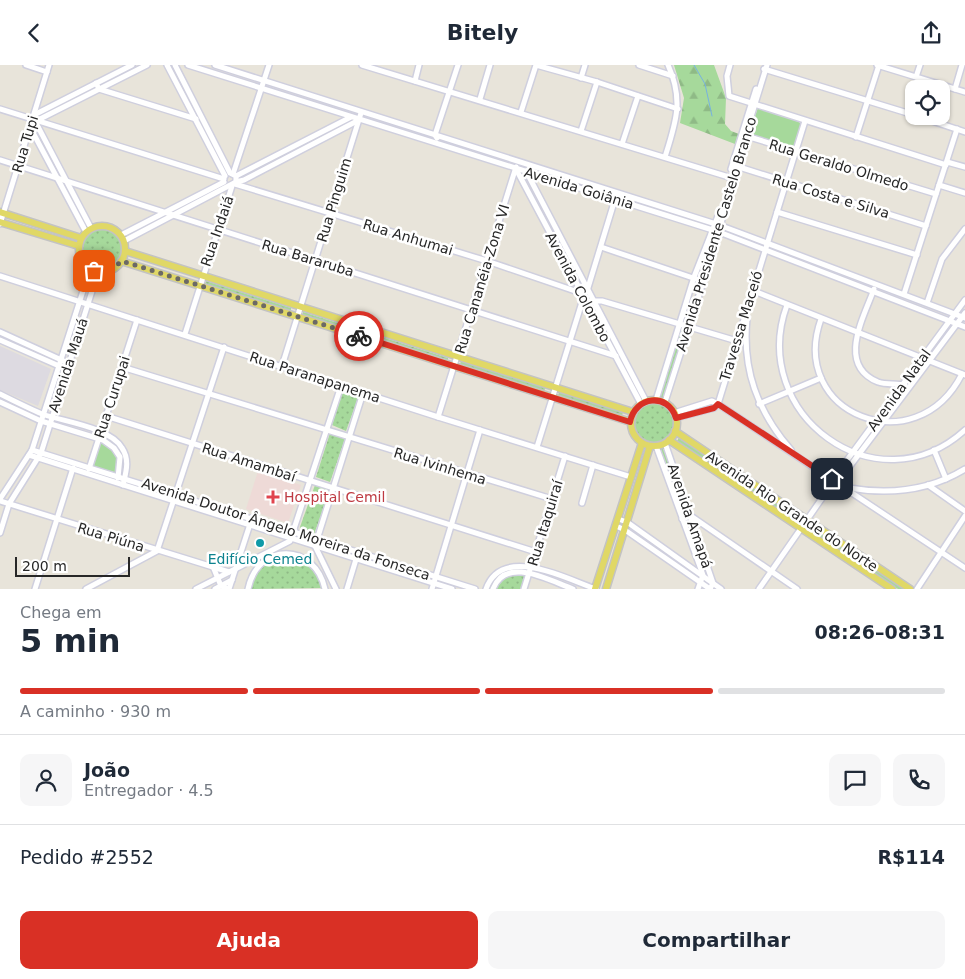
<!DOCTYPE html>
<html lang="pt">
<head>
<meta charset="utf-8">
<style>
  :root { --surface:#fff; --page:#f6f6f7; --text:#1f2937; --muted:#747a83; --line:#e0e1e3; --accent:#d93025 }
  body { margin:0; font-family:"DejaVu Sans",sans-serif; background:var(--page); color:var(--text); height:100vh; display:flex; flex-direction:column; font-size:19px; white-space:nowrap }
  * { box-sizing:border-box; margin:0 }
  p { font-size:16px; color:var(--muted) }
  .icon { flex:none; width:28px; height:28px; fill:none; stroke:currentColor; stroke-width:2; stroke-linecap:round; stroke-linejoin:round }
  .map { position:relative; height:524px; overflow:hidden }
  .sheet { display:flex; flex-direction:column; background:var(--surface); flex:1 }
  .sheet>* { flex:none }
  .controls { position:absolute; left:905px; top:15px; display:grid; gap:10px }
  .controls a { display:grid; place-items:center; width:45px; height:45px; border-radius:10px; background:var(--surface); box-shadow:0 1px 4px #0004; font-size:25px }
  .scale { position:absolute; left:15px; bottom:12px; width:115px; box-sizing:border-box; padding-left:5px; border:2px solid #272727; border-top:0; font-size:14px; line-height:18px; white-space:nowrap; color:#272727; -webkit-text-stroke:4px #fff; paint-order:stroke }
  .pin { position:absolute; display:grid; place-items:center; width:42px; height:42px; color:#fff; margin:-21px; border-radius:10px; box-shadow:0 2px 8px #0006 }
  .courier { position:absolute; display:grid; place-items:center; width:50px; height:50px; margin:-25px; border:4px solid #d93025; border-radius:50%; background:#fff; color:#222; box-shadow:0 1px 6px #0007 }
  .summary em { font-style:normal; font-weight:800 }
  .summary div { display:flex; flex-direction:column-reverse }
  .summary { display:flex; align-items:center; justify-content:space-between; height:85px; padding:0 20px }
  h1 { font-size:32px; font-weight:800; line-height:38px }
  .bar { display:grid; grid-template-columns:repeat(4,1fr); gap:8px 5px; align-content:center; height:60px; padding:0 20px }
  .bar i { height:6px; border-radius:4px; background:var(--line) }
  .bar .selected { background:var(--accent) }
  .bar p { grid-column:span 4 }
  .line { display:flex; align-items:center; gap:12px; padding:0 20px; border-top:1px solid var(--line) }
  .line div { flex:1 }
  .round { display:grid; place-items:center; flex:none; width:52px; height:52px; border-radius:10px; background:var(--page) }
  .cta { display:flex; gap:10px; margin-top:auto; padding:10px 20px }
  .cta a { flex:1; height:58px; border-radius:10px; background:var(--accent); color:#fff; font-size:20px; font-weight:800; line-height:58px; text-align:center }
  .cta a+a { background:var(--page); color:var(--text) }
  header { display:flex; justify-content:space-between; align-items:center; height:65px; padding:0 20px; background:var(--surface); font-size:22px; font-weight:800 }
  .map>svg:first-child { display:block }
  .industrial { fill:#dddae1 }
  .medical { fill:#eedad7 }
  .grass { fill:#a6d99b }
  .forest { fill:url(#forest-firs) }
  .park { fill:url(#park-dots) }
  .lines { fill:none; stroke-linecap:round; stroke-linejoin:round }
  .stream { stroke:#77b2e0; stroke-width:1 }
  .minor-casing { stroke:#cfcfde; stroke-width:8 }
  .major-casing { stroke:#c3c3c3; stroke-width:9 }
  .minor { stroke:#fff; stroke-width:5 }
  .major { stroke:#e0d866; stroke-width:6 }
  .done { stroke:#6b6966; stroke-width:5; stroke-dasharray:0 9 }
  .route { stroke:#d93025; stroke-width:6 }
  .health-dot { fill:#e0444e; stroke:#fff; stroke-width:2 }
  .culture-dot { fill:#0f9aa8; stroke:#fff; stroke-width:2 }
  .labels { text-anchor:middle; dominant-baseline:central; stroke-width:5; stroke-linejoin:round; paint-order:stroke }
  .street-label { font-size:14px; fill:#272727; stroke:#fff }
  .health-label { font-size:14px; fill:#be3a42; stroke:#fff; text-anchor:start }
  .culture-label { font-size:14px; fill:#0d838f; stroke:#fff }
</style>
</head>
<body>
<header><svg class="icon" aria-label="back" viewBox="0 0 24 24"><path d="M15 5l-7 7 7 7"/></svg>Bitely<svg class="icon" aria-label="share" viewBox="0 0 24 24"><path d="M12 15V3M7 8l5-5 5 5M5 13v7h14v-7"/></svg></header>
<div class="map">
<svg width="965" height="524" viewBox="0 0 965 524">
  <defs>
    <pattern id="forest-firs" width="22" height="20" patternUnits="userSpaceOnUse" patternTransform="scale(1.25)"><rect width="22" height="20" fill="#a6d99b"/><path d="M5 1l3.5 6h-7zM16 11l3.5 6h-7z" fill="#8fba86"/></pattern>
    <pattern id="park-dots" width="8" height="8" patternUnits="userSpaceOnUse" patternTransform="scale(1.25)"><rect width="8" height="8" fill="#a6d99b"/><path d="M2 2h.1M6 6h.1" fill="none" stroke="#8fba86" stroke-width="1.8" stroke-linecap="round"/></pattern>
  </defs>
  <rect width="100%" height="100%" fill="#e8e4da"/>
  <path class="industrial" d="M0 281 51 304 38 341 0 325Z"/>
  <path class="medical" d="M258 406 301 420 288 458 246 444Z"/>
  <g class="grass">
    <path d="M758 43 799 57 801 60 794 81 791 82 750 69 749 66Z"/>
    <path d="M679 373 800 454 798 457 677 376Z"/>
    <path d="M102 378C116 384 118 394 117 408L93 401 99 379Z"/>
    <path d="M808 459 904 524H898L806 462Z"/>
  </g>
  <path class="forest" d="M674 0H714L726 33 725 59 731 66 739 69 735 79 680 58 684 33Z"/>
  <g class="park">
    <circle cx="102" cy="184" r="20"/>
    <path d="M206 216 291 243V246L204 220Z"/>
    <path d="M303 247 448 293V295L302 251Z"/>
    <path d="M682 261 687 263 664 335 659 333Z"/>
    <path d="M461 295 545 322V324L544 326 460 300Z"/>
    <path d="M344 323 360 328 346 366 332 360Z"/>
    <path d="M559 327 623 347 622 351 558 331Z"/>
    <circle cx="654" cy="358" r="20"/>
    <path d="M330 368 345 374 330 417 316 412Z"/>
    <path d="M661 383H665L685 446H681L660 386Z"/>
    <path d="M315 420 328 424 330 427 314 469 301 465 300 462Z"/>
    <path d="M287 492C304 493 321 505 321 523L250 524C256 505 266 493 287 492Z"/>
    <path d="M512 509H526L522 524H496L500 516Z"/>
  </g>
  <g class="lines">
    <path class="stream" d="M694 0 705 19 712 51"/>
    <defs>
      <g id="minor">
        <path d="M26 0 47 7"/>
        <path d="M167 0 225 111"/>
        <path d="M188 0 719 167 965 262"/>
        <path d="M215 0 719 160 965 253"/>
        <path d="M362 0 732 113"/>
        <path d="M639 0 673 11"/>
        <path d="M730 0 727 11 729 31 946 100"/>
        <path d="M877 0 965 27"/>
        <path d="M764 4 914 50"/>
        <path d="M916 12 920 0"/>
        <path d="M581 13 585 0"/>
        <path d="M415 16 419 0"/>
        <path d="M96 18 99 24 196 54"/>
        <path d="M955 24 962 0"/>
        <path d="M480 34 490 0"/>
        <path d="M0 44 224 114"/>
        <path d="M521 47 536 0 597 17 678 44"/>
        <path d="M34 50 132 0"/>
        <path d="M917 51 965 67"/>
        <path d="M35 56 91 163"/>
        <path d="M36 56 147 0"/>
        <path d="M805 56 718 339 965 503"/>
        <path d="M30 62 86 167"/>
        <path d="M581 66 597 17"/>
        <path d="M743 70 936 129"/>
        <path d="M856 72 879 0"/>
        <path d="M437 73 435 70 458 0"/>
        <path d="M622 79 638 31"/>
        <path d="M665 92C676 57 684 35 668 0"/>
        <path d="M0 95 616 291"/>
        <path d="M947 97 965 102"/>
        <path d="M736 101 926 161"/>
        <path d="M516 104 641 339"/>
        <path d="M731 104 756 24"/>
        <path d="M526 106 646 336"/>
        <path d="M233 109 269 0"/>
        <path d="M236 111 351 52"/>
        <path d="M236 117 244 115 359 55"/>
        <path d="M235 119 487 196 581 228 587 226 616 131"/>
        <path d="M939 120 965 128"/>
        <path d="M777 147 917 190"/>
        <path d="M0 159 49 0"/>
        <path d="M121 170 224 117"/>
        <path d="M124 176 236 117V111L230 108 175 0"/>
        <path d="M601 182 702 216"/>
        <path d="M0 211 438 352 631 412"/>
        <path d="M874 224C864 252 836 300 878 317 886 320 896 318 905 320"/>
        <path d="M754 226 965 310"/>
        <path d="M904 229 957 64"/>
        <path d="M591 236H602L737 276"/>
        <path d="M927 238 942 194 965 164"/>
        <path d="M787 240C747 349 877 445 965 365"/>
        <path d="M747 253C742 304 757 346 791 385"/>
        <path d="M821 254C787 349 916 400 962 309"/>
        <path d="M0 267 68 298"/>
        <path d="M185 269 232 121"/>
        <path d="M0 275 66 304"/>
        <path d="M282 301 361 48"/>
        <path d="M122 302 552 434"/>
        <path d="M0 329C14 336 28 343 42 349 64 357 110 362 122 383 130 395 126 407 123 420"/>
        <path d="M656 335 694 212 720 146"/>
        <path d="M0 337 41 356 103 375 114 383 120 392 118 413"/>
        <path d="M665 337 719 167 732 113 767 0"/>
        <path d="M759 339 821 313"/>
        <path d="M674 348 712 336 718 339 714 343 676 353"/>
        <path d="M106 351 536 487"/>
        <path d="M438 352 516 102"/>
        <path d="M665 378 713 518 710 524"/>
        <path d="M656 381 703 510 698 524"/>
        <path d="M537 382 583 234"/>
        <path d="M32 385 475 524"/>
        <path d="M934 385 946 414"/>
        <path d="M29 390 452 524"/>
        <path d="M89 404 137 255"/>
        <path d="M928 420 965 446"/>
        <path d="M849 423C890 430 929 426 965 404"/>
        <path d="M829 424 838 417 965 248"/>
        <path d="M0 434 32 385 90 204"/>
        <path d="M0 436 229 507"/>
        <path d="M582 438 593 400"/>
        <path d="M618 454 627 457 721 524"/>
        <path d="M682 454 691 451 797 524"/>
        <path d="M616 461 625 465 710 524"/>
        <path d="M0 468 9 439 41 388 98 207"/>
        <path d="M214 504 221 521 228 524"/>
        <path d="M35 524 73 403"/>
        <path d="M86 524 157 486 224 282"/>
        <path d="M196 524 290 476 341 321"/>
        <path d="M215 524 232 515"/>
        <path d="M229 524 252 453"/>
        <path d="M248 524C258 476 315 478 325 524"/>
        <path d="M336 524 315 481 363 328"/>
        <path d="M347 524 357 491"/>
        <path d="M432 524 480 365"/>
        <path d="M486 524C502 479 566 514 596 524"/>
        <path d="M493 524C506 490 550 516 573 524"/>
        <path d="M524 524 565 391"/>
        <path d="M759 524 827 426 833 414 965 235"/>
        <path d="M917 524 965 451"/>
      </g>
      <g id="major">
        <path d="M0 147 81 173"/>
        <path d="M0 157 79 181"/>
        <circle cx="102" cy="184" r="23"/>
        <path d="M125 186 633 347"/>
        <path d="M121 196 631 357"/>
        <circle cx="654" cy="358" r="23"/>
        <path d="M675 366 910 524"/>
        <path d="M669 375 892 524"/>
        <path d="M595 524 642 378"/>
        <path d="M606 524 650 381"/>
      </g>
    </defs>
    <use href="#minor" class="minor-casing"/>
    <use href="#major" class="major-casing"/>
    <use href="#minor" class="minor"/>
    <use href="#major" class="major"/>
  </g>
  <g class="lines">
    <path class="done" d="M94 206H109L122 196 359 271"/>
    <path class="route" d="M359 271 630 357C635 331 668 327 676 353L714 343 718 339 832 414"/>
  </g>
  <path class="health-dot" d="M270.5 424.5h5v5h5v5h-5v5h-5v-5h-5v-5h5z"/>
  <circle class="culture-dot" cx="260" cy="478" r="5"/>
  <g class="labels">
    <g class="street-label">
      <text transform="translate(25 79) rotate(-73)">Rua Tupi</text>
      <text transform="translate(839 100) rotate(17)">Rua Geraldo Olmedo</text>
      <text transform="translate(579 123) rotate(17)">Avenida Goiânia</text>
      <text transform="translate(831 131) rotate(17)">Rua Costa e Silva</text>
      <text transform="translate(334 135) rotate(-73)">Rua Pinguim</text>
      <text transform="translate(217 166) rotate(-71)">Rua Indaiá</text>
      <text transform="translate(716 169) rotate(-73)">Avenida Presidente Castelo Branco</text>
      <text transform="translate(408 172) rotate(17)">Rua Anhumai</text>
      <text transform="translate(308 193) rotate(17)">Rua Bararuba</text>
      <text transform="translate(482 214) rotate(-73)">Rua Cananéia-Zona VI</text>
      <text transform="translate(578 222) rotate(62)">Avenida Colombo</text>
      <text transform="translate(741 261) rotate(-73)">Travessa Maceió</text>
      <text transform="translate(68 300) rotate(-72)">Avenida Mauá</text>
      <text transform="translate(315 312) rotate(18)">Rua Paranapanema</text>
      <text transform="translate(899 325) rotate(-54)">Avenida Natal</text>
      <text transform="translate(112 332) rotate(-72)">Rua Curupai</text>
      <text transform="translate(249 397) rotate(18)">Rua Amambaí</text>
      <text transform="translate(440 401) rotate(17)">Rua Ivinhema</text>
      <text transform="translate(792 446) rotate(34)">Avenida Rio Grande do Norte</text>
      <text transform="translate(690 451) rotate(71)">Avenida Amapá</text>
      <text transform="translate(545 458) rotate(-73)">Rua Itaquiraí</text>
      <text transform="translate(286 464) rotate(18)">Avenida Doutor Ângelo Moreira da Fonseca</text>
      <text transform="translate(111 472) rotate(17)">Rua Piúna</text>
    </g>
    <g class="health-label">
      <text x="284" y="432">Hospital Cemil</text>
    </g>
    <g class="culture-label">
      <text x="260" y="494">Edifício Cemed</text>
    </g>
  </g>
</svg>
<div class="controls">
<a><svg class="icon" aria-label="locate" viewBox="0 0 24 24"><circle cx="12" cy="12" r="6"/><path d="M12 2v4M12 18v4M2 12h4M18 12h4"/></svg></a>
</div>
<div class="scale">200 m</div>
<div class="pin" style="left:94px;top:206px;background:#ea580c"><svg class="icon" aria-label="bag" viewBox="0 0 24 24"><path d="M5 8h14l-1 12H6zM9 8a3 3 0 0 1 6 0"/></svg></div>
<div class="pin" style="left:832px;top:414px;background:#1f2937"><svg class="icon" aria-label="home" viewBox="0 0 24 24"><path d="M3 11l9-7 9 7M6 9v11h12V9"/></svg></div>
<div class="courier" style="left:359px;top:271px"><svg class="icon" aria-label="bike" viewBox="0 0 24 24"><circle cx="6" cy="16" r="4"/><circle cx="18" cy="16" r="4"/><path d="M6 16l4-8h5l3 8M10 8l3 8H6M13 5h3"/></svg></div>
</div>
<section class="sheet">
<div class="summary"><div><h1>5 min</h1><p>Chega em</p></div><em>08:26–08:31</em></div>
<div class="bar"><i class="selected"></i><i class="selected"></i><i class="selected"></i><i></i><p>A caminho · 930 m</p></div>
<div class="line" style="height:90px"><a class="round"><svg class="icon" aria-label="person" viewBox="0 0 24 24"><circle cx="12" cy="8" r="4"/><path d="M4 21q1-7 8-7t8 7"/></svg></a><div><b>João</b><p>Entregador · 4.5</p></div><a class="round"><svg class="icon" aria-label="chat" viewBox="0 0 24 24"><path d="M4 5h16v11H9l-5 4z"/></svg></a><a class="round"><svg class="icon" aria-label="phone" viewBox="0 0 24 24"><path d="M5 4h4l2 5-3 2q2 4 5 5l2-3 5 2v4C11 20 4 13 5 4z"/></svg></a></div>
<div class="line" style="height:65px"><div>Pedido #2552</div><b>R$114</b></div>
<div class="cta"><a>Ajuda</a><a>Compartilhar</a></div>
</section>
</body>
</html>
